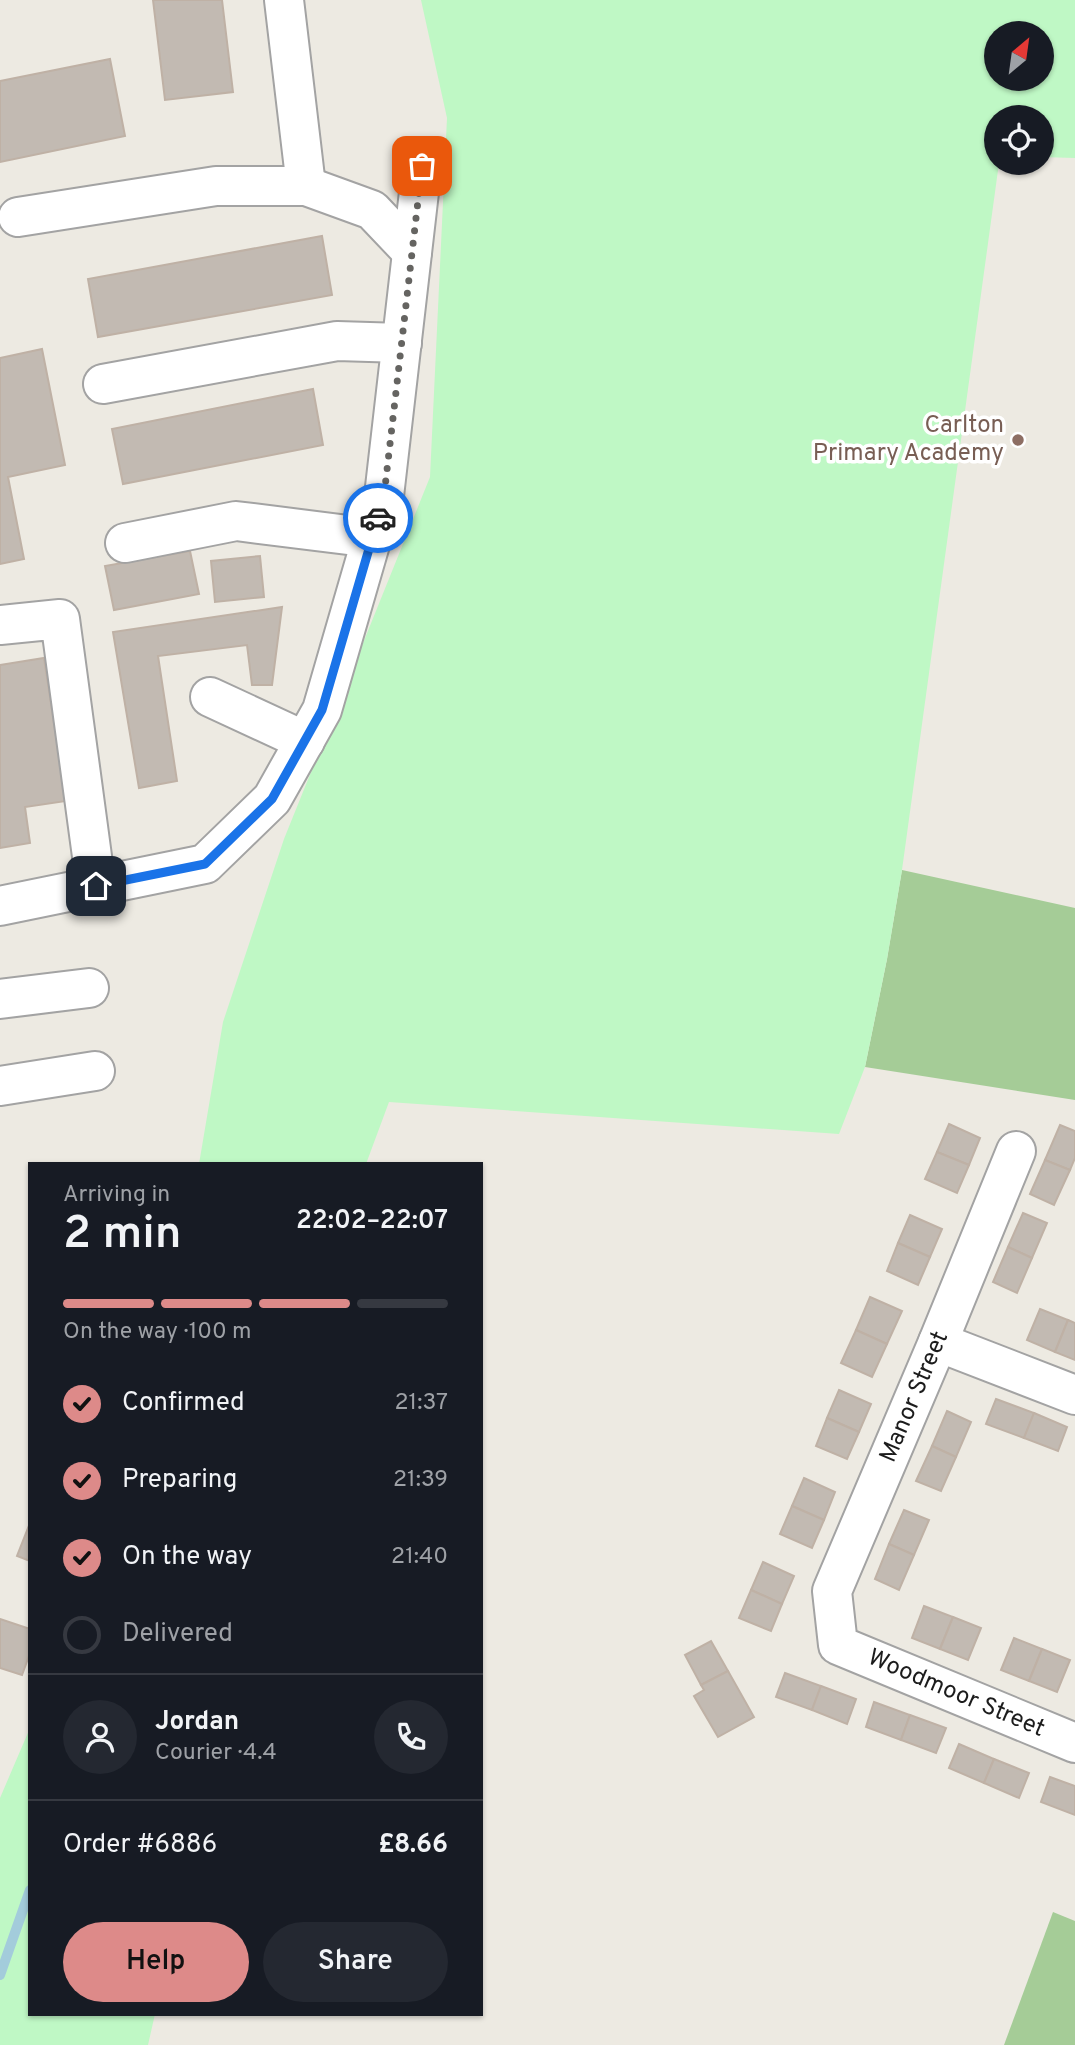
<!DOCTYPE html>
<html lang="en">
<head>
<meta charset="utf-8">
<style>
  :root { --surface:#171b24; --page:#242831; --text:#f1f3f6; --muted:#9ea1a6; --line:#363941; --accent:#dd8a89 }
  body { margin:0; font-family:Overpass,sans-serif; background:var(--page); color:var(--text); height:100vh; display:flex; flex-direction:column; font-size:26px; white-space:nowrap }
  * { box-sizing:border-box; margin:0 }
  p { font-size:23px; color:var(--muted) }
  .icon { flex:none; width:38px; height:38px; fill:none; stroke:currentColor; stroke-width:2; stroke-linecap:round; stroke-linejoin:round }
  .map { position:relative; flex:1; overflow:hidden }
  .drawer { position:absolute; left:28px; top:1162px; width:455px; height:854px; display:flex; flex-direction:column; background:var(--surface); border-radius:0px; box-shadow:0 2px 5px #0004 }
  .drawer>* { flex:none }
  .needle { width:46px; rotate:29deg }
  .tools { position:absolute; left:984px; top:21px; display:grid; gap:14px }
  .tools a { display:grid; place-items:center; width:70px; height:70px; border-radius:50%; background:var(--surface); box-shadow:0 2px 5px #0004; font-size:35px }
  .pin { position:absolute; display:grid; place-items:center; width:60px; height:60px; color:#fff; margin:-30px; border-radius:14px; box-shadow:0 4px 10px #0006 }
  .courier { position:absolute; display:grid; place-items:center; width:70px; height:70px; margin:-35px; border:5px solid #1a73e8; border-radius:50%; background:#fff; color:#222; box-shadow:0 2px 9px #0007 }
  .headline em { font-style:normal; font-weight:600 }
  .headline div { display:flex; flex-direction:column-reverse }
  .headline { display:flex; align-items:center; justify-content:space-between; height:119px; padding:0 35px }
  h1 { font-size:46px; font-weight:600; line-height:52px }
  .bar { display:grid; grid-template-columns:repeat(4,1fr); gap:10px 7px; align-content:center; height:84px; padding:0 35px }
  .bar i { height:9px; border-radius:5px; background:var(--line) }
  .bar .on { background:var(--accent) }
  .bar p { grid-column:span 4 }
  .line { display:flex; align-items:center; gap:18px; padding:0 35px; border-top:2px solid var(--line) }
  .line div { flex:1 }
  .round { display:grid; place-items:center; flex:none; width:74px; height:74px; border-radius:37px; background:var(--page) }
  ol { padding:0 35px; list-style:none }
  li { display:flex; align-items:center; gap:21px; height:77px }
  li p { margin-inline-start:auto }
  li .icon { padding:7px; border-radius:50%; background:var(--accent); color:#111; stroke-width:4 }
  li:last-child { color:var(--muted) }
  li i { width:38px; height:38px; border:4px solid var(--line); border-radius:50% }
  .action { display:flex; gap:14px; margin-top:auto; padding:14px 35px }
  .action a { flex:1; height:80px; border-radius:42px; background:var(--accent); color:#111; font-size:28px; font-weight:600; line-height:80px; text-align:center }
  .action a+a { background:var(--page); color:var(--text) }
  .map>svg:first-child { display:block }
  .forest { fill:#a5cc97 }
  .park { fill:#bff8c5; fill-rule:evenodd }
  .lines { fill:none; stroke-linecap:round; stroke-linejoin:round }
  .stream { stroke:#a3ccdb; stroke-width:10 }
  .building { fill:#c2bab2; stroke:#bfb1a5; stroke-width:2 }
  .minor-casing { stroke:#a3a3a3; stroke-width:42 }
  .minor { stroke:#fff; stroke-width:38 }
  .done { stroke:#656461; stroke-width:7; stroke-dasharray:0 12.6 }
  .route { stroke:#1a73e8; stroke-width:9 }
  .education-dot { fill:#8d6e63; stroke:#fff; stroke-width:2.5 }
  .labels { text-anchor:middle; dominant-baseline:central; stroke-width:7; stroke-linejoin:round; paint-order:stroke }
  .education-label { font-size:24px; fill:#785e54; stroke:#fff; text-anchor:end }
  .street-label { font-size:24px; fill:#1c1c1c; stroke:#fff }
</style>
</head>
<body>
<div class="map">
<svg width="1075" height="2045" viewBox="0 0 1075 2045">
  <rect width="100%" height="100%" fill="#edeae2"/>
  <g class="forest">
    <path d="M902 870 1075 908V1100L865 1067 887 959Z"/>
    <path d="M1053 1912 1075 1921V2045H1004Z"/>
  </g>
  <g class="park">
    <path d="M421 0H1075V158L1041 157V117H996V163H999L902 870 887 959 865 1067 839 1134 389 1102 366 1164H199L223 1022 284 839 430 477 447 118ZM996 33H1041V79H996Z"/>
    <path d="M30 1728V2014H155L148 2045H0V1798Z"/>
  </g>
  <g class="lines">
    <path class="stream" d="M0 1975 30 1890"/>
  </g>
  <g class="building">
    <path d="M153 0H222L233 92 165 100Z"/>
    <path d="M110 59 125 136 0 162V81Z"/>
    <path d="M322 236 332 295 98 337 88 279Z"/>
    <path d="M42 349 65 465 8 477 24 559 0 564V358Z"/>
    <path d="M313 389 323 445 123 484 112 429Z"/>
    <path d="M190 551 199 594 114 610 105 566Z"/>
    <path d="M260 556 264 597 215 602 211 561Z"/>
    <path d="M282 607 272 685H252L247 645 158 656 177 781 139 788 113 632Z"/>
    <path d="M44 658 66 801 25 807 30 843 0 848V665Z"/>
    <path d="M949 1124 980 1138 969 1165 937 1152Z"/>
    <path d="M1060 1125 1075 1131V1158L1070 1170 1045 1160Z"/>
    <path d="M937 1152 969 1165 957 1193 925 1179Z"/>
    <path d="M1045 1160 1070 1170 1054 1205 1030 1194Z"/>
    <path d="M1023 1213 1047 1223 1032 1258 1008 1247Z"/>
    <path d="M910 1215 942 1229 930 1257 898 1243Z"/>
    <path d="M898 1243 930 1257 918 1285 887 1271Z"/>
    <path d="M1008 1247 1032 1258 1017 1293 993 1282Z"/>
    <path d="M870 1297 902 1311 887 1344 856 1330Z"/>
    <path d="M1040 1309 1068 1320 1055 1352 1027 1340Z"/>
    <path d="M1068 1320 1075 1323V1360L1055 1352Z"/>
    <path d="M856 1330 887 1344 872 1377 841 1363Z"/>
    <path d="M839 1390 871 1404 859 1432 827 1418Z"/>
    <path d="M996 1399 1034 1413 1024 1438 986 1424Z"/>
    <path d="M947 1411 971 1422 956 1457 932 1446Z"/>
    <path d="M1034 1413 1067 1427 1058 1451 1024 1438Z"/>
    <path d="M827 1418 859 1432 847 1459 816 1446Z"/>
    <path d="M932 1446 956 1457 941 1491 916 1481Z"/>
    <path d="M804 1478 835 1492 824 1520 792 1506Z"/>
    <path d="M792 1506 824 1520 812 1548 780 1534Z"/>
    <path d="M904 1510 929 1520 914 1555 889 1544Z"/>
    <path d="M30 1523V1561L17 1556Z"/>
    <path d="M889 1544 914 1555 899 1590 875 1579Z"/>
    <path d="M763 1562 794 1576 782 1604 751 1590Z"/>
    <path d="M751 1590 782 1604 771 1631 739 1618Z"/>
    <path d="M924 1606 953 1617 940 1649 912 1638Z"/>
    <path d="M953 1617 981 1628 968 1660 940 1649Z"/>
    <path d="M0 1619 30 1629V1653L22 1675 0 1668Z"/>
    <path d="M1014 1638 1042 1649 1029 1681 1001 1670Z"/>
    <path d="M711 1641 728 1671 701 1685 685 1655Z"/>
    <path d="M1042 1649 1070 1660 1057 1692 1029 1681Z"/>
    <path d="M728 1671 754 1717 718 1737 694 1696 704 1690 701 1685Z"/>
    <path d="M785 1673 821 1686 812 1710 776 1697Z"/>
    <path d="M821 1686 856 1699 847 1724 812 1710Z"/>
    <path d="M874 1702 910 1715 901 1740 866 1727Z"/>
    <path d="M910 1715 946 1728 936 1753 901 1740Z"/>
    <path d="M959 1744 994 1759 984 1783 949 1768Z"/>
    <path d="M994 1759 1029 1773 1019 1798 984 1783Z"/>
    <path d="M1050 1777 1075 1786V1815L1041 1802Z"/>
  </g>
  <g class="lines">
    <defs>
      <g id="minor">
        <path d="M284 0 306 186"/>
        <path d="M18 217 216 186H306L372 210 412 252"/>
        <path d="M103 384 337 341 402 343"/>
        <path d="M125 543 236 521 372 538"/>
        <path d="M0 625 60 619 96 886"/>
        <path d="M210 697 305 741"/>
        <path d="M0 906 205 864 272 799 322 710 384 496 422 166"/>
        <path d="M0 999 89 988"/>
        <path d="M0 1086 95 1071"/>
        <path d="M1016 1151 938 1342 832 1591 838 1645 1075 1743"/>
        <path d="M938 1342 1075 1395"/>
      </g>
    </defs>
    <use href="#minor" class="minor-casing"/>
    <use href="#minor" class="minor"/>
  </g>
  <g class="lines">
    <path class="done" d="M378 518 384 496 422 166"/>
    <path class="route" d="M96 886 205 864 272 799 322 710 378 518"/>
  </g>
  <circle class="education-dot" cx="1018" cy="440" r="7"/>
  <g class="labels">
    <g class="education-label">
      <text x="1004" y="426">Carlton<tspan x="1004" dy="28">Primary Academy</tspan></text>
    </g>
    <g class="street-label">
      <text transform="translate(915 1397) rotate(-67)">Manor Street</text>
      <text transform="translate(956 1694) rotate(23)">Woodmoor Street</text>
    </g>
  </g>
</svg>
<div class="tools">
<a><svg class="needle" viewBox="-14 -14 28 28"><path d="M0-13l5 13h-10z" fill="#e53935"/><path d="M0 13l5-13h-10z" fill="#9ea1a6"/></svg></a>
<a><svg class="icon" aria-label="locate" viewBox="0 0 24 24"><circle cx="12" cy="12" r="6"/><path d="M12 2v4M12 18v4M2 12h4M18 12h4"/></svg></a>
</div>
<div class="pin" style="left:422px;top:166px;background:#ea580c"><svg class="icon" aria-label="bag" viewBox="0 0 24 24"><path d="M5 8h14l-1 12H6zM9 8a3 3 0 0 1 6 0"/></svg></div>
<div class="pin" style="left:96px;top:886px;background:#1f2937"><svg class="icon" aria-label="home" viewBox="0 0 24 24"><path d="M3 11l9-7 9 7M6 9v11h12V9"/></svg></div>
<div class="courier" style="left:378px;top:518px"><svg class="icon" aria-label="car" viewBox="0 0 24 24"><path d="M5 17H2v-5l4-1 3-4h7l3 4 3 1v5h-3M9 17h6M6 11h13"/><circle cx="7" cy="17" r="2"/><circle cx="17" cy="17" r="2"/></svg></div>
<section class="drawer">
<div class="headline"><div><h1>2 min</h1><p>Arriving in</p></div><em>22:02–22:07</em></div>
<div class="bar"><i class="on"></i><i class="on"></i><i class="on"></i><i></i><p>On the way · 100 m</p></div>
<ol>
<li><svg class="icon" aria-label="check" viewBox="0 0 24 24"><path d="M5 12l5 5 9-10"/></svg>Confirmed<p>21:37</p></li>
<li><svg class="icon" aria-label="check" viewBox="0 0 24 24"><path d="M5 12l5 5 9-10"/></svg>Preparing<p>21:39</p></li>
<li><svg class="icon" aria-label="check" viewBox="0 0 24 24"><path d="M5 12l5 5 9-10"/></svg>On the way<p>21:40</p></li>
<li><i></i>Delivered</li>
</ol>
<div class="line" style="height:126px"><a class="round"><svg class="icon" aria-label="person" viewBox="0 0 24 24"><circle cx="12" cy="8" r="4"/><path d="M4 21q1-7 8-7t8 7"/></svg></a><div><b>Jordan</b><p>Courier · 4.4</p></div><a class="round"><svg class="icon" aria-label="phone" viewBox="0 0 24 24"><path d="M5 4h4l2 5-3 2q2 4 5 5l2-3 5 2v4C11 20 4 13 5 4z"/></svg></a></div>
<div class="line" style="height:91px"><div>Order #6886</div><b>£8.66</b></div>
<div class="action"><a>Help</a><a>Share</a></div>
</section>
</div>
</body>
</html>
